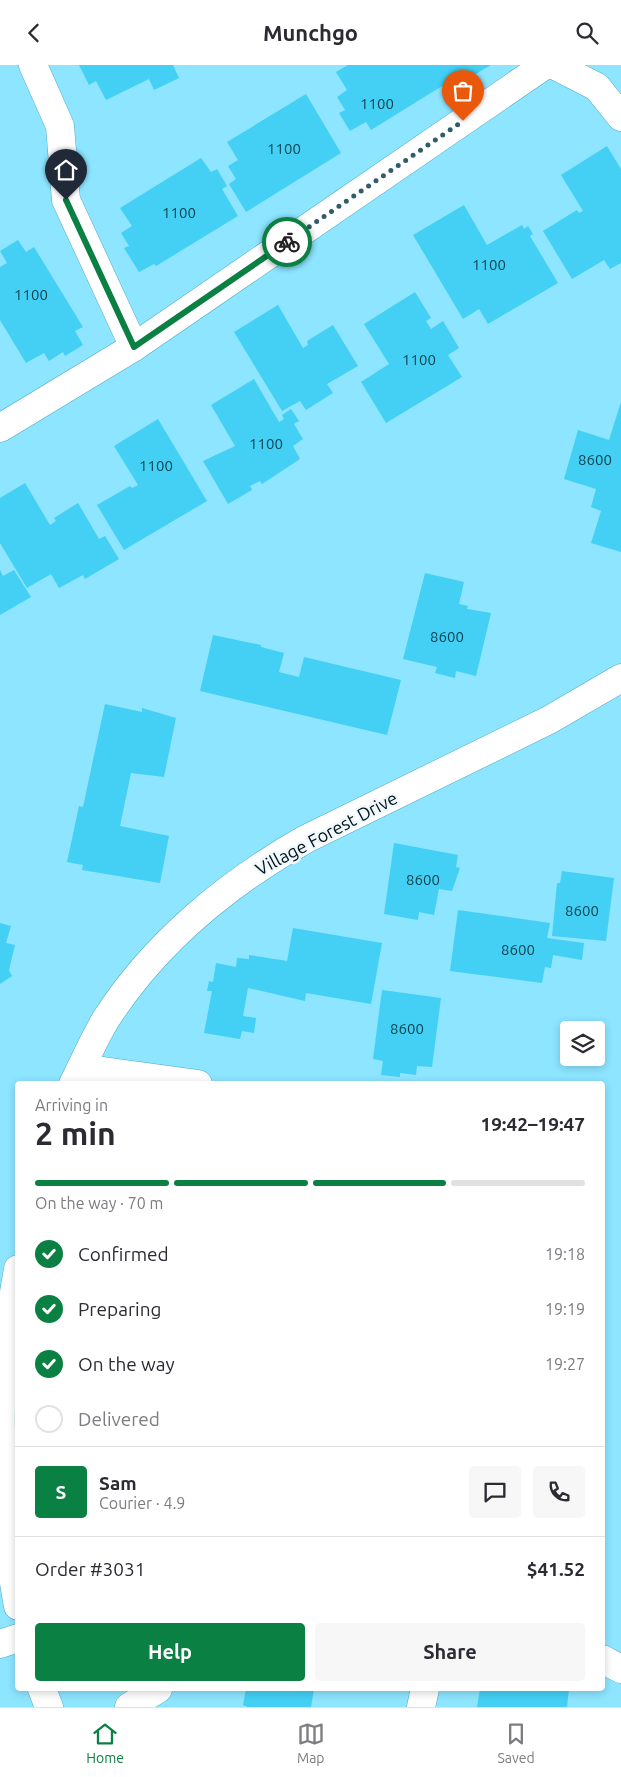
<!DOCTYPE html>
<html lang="en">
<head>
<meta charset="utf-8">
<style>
  :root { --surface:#fff; --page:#f7f7f7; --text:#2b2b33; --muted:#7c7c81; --line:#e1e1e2; --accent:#0b8043 }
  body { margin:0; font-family:Ubuntu,sans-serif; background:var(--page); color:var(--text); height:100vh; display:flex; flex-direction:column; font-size:19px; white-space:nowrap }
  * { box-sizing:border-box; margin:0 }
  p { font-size:16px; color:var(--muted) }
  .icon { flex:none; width:28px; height:28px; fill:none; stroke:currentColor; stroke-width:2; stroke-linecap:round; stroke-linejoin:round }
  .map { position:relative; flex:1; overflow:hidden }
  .panel { position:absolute; left:15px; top:1016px; width:590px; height:610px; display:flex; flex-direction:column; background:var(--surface); border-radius:5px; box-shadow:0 2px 8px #0003 }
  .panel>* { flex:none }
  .buttons { position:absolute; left:560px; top:956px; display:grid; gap:10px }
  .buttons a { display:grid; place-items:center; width:45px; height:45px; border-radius:5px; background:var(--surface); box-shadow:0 2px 8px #0003; font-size:25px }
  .pin { position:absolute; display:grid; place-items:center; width:42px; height:42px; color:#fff; margin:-51px -21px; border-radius:50% 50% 50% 0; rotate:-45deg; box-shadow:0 0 5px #0007 }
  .pin .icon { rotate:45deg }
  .courier { position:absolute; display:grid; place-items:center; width:50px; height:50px; margin:-25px; border:4px solid #0b8043; border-radius:50%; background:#fff; color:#222; box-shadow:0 1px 6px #0007 }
  .headline em { font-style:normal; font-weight:700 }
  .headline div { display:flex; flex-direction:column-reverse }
  .headline { display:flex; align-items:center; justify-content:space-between; height:85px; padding:0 20px }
  h1 { font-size:32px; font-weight:700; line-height:38px }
  .bar { display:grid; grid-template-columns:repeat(4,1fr); gap:8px 5px; align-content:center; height:60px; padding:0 20px }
  .bar i { height:6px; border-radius:4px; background:var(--line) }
  .bar .current { background:var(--accent) }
  .bar p { grid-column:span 4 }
  .line { display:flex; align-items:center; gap:12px; padding:0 20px; border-top:1px solid var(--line) }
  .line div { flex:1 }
  .round { display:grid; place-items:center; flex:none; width:52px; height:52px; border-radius:5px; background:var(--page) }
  ol { padding:0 20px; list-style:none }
  li { display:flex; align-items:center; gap:15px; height:55px }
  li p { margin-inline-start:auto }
  li .icon { padding:5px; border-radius:50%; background:var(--accent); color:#fff; stroke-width:4 }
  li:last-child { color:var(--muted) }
  li i { width:28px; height:28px; border:2px solid var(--line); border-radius:50% }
  .button { display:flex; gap:10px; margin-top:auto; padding:10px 20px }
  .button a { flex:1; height:58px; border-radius:5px; background:var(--accent); color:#fff; font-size:20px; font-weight:700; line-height:58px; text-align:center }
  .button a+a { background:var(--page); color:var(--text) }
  header { display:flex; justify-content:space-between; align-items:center; height:65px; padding:0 20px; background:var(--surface); font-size:22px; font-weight:700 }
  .tabs { display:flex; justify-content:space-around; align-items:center; height:70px; border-top:1px solid var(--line); background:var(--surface); font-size:14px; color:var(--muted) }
  .tabs a { display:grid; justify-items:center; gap:2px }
  .tabs .current { color:var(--accent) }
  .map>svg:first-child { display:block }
  .building { fill:#43d0f4 }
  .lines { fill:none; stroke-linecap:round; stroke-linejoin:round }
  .minor-casing { stroke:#51aac3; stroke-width:29 }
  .minor { stroke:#fff; stroke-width:28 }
  .done { stroke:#315c6a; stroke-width:5; stroke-dasharray:0 9 }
  .route { stroke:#0b8043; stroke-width:6 }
  .labels { text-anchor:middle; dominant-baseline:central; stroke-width:5; stroke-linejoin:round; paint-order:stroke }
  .number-label { font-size:15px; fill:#114250 }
  .street-label { font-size:18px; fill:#001219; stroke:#f0f8fb }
</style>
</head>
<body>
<header><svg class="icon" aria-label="back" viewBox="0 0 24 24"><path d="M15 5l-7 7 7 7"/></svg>Munchgo<svg class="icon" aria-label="search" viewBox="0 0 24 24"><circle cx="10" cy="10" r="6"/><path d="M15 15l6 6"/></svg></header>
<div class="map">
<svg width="621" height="1642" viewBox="0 0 621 1642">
  <rect width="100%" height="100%" fill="#8de5ff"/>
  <g class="building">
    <path d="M79 0H173L179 13 154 25 149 14 106 35 96 16 89 20Z"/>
    <path d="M348 0H491L459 19 455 13 371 65 366 57 350 66 339 48 345 45 337 32 347 25 336 7Z"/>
    <path d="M306 29 341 88 246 147 229 119 236 114 228 101 238 95 227 77Z"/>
    <path d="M607 81 621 104V198L610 204 604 195 572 214 543 166 577 145 579 148 583 146 561 110Z"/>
    <path d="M201 93 211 107 217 104 227 121 222 124 238 151 156 201 154 199 139 207 124 183 129 181 121 168 132 161 120 143Z"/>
    <path d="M464 140 487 180 522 160 524 164 528 161 533 169 530 171 558 218 488 259 479 244 463 254 413 170Z"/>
    <path d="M18 175 26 187 34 182 83 262 75 266 83 280 65 291 63 287 49 296 44 288 26 298 0 255V202L7 198 0 186Z"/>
    <path d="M415 227 431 253 426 256 431 264 443 256 459 283 448 290 462 312 386 358 361 317 389 299 364 259Z"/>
    <path d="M278 240 303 283 308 280 307 276 333 260 358 301 327 319 333 328 306 345 300 336 282 346 234 267Z"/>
    <path d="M254 314 279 357 284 354 282 350 291 344 299 356 294 359 303 374 293 381 300 394 262 419 260 416 250 421 252 425 228 439 203 396 235 381 211 340Z"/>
    <path d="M621 337V487L591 478 601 446 591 442 596 424 564 414 578 365 609 375Z"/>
    <path d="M158 354 207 436 124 485 97 440 130 421 132 423 138 420 114 381Z"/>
    <path d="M25 418 50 460 56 456 54 453 78 438 99 474 105 471 119 494 85 514 83 510 59 523 51 509 27 523 0 478V433Z"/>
    <path d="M0 505 3 511 14 505 31 532 0 550Z"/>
    <path d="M425 508 464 517 459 539 468 541 467 544 491 548 476 611 456 606 455 613 435 608 437 602 403 594Z"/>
    <path d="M213 570 261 580V582L284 588 279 607 299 612 304 592 401 615 387 670 200 626Z"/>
    <path d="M105 639 142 647V643L176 653 164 712 131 708 120 761 169 771 160 818 82 805 83 800 67 797 79 741 83 742Z"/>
    <path d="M394 778 458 790 456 802 460 803 452 826 439 824 434 850 419 847 418 855 384 849Z"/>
    <path d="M562 806 614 813 606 876 552 871 557 818H560Z"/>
    <path d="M458 845 550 858 547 873 584 878 582 895 553 890 551 903 545 902 542 918 450 906Z"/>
    <path d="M0 858 11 861 6 878 15 880 9 905 12 911 0 919Z"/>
    <path d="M293 863 382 878 371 939 306 928 305 936 248 923 243 951 256 953 254 968 242 966 240 974 204 968 212 926H207L209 916 213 917 216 898 236 902 237 893 249 894V890L287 896Z"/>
    <path d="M382 925 441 933 432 1002 417 1001 416 1010 400 1008V1012L381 1010 383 996 373 994Z"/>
    <path d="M246 1624H314L311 1642H248L243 1640Z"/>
    <path d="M480 1624H569L567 1642H477Z"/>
  </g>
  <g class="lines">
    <defs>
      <g id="minor">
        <path d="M33 0 60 61 66 135 134 282"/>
        <path d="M554 0 597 22 621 52"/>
        <path d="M0 363 134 282 545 0"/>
        <path d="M81 1003 198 1019"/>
        <path d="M73 1019C84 997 94 974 106 954 155 878 228 818 306 774L549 655 621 613"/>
        <path d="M18 1204C10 1250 2 1297 1 1343 0 1409 6 1476 18 1541"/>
        <path d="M0 1579 18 1573"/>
        <path d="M602 1594 621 1604"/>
        <path d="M42 1624 49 1642"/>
        <path d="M129 1642 158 1624"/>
        <path d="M421 1642 425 1624"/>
      </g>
    </defs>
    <use href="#minor" class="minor-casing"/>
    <use href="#minor" class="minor"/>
  </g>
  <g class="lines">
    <path class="done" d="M287 177 463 56"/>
    <path class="route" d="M66 135 134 282 287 177"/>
  </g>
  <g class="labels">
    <g class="number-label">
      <text x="377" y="38">1100</text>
      <text x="284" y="83">1100</text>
      <text x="179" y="147">1100</text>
      <text x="489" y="199">1100</text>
      <text x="31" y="229">1100</text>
      <text x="419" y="294">1100</text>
      <text x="266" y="378">1100</text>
      <text x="595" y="394">8600</text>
      <text x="156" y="400">1100</text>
      <text x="447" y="571">8600</text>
      <text x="423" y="814">8600</text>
      <text x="582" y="845">8600</text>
      <text x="518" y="884">8600</text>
      <text x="407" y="963">8600</text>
    </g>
    <g class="street-label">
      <text transform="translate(326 768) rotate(-28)">Village Forest Drive</text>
    </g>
  </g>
</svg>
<div class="buttons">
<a><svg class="icon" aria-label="layers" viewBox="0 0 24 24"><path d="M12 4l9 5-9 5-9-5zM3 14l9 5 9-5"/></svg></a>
</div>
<div class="pin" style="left:463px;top:56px;background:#ea580c"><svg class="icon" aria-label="bag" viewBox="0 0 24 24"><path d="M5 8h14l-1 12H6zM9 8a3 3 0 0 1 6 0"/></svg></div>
<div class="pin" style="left:66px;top:135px;background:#1f2937"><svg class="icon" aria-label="home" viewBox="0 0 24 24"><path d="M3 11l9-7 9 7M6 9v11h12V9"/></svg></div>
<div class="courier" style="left:287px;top:177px"><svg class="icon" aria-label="bike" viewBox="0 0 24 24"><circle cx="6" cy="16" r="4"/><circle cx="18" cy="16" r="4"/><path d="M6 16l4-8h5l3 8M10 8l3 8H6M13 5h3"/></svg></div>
<section class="panel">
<div class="headline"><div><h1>2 min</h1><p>Arriving in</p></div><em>19:42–19:47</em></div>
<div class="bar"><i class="current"></i><i class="current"></i><i class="current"></i><i></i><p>On the way · 70 m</p></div>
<ol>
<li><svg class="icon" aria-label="check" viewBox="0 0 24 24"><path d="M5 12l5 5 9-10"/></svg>Confirmed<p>19:18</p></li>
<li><svg class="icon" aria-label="check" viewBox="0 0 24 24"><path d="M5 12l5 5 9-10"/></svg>Preparing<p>19:19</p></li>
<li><svg class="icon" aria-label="check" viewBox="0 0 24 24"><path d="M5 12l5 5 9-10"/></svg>On the way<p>19:27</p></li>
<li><i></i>Delivered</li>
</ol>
<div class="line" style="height:90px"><b class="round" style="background:var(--accent);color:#fff">S</b><div><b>Sam</b><p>Courier · 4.9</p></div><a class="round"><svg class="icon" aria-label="chat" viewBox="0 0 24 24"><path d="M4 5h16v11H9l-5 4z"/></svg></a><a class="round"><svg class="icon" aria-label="phone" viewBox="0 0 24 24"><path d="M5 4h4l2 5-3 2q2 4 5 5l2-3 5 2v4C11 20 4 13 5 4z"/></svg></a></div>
<div class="line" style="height:65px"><div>Order #3031</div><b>$41.52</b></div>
<div class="button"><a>Help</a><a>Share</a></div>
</section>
</div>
<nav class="tabs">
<a class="current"><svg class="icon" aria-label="home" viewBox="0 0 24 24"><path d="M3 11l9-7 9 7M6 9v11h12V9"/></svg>Home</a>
<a><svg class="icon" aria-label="map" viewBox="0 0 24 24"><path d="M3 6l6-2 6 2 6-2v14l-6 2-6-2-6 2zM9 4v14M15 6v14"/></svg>Map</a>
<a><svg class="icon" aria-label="saved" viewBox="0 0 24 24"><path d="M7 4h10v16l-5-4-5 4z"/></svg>Saved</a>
</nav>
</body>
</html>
